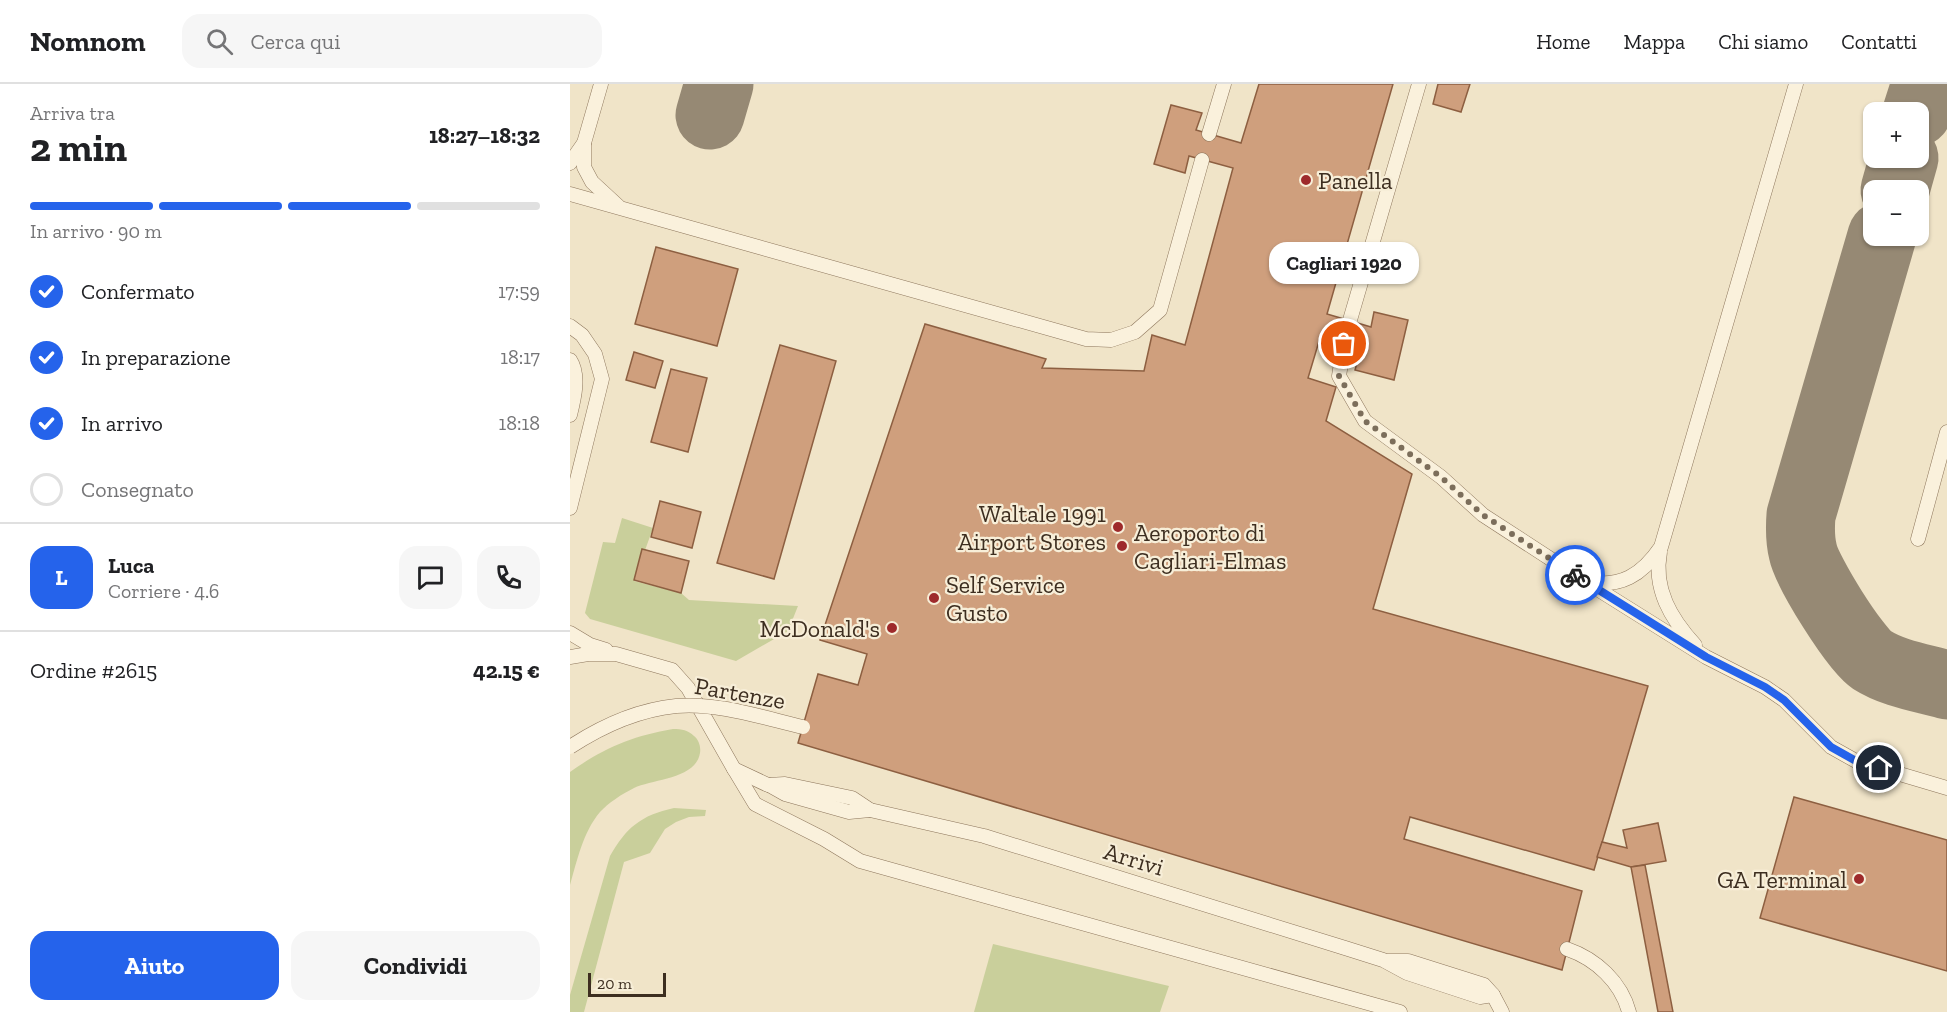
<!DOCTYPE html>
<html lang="it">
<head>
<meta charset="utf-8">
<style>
  :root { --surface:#fff; --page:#f6f6f6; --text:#202124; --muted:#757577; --line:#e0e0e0; --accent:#2563eb }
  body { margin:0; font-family:"Zilla Slab",serif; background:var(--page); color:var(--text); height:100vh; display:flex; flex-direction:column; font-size:22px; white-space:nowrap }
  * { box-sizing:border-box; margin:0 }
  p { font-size:20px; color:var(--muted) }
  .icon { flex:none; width:33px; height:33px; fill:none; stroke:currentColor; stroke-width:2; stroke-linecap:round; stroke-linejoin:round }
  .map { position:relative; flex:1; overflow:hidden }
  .side { display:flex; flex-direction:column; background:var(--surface); width:570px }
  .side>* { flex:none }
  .controls { position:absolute; left:1293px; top:18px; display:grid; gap:12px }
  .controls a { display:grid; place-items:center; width:66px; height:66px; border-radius:12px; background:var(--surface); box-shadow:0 2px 4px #0004; font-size:30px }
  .scale { position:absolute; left:18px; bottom:15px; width:78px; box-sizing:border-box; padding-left:6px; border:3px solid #3d2e20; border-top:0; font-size:16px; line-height:21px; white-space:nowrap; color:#3d2e20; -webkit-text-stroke:4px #f7eed8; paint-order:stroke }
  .pin { position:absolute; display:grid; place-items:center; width:51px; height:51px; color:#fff; margin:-26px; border:3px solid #fff; border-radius:50%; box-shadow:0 2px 6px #0007 }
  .courier { position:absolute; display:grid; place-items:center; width:60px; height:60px; margin:-30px; border:4px solid #2563eb; border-radius:50%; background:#fff; color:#222; box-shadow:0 2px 8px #0007 }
  .bubble { position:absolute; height:42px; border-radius:18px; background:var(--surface); box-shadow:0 2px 4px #0004; font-size:20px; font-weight:800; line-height:42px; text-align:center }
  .head em { font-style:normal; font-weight:800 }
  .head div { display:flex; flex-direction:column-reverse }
  .head { display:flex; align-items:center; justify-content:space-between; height:102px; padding:0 30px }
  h1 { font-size:39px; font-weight:800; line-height:45px }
  .bar { display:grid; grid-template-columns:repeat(4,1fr); gap:9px 6px; align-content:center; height:72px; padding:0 30px }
  .bar i { height:8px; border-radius:4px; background:var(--line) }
  .bar .active { background:var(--accent) }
  .bar p { grid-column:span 4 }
  .line { display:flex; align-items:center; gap:15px; padding:0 30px; border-top:2px solid var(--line) }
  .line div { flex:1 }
  .round { display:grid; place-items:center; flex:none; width:63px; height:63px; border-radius:18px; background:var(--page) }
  ol { padding:0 30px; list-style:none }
  li { display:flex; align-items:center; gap:18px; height:66px }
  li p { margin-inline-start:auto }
  li .icon { padding:6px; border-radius:50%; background:var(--accent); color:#fff; stroke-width:4 }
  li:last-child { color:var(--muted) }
  li i { width:33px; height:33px; border:3px solid var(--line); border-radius:50% }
  .primary-button { display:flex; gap:12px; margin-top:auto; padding:12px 30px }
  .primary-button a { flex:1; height:69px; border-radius:18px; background:var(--accent); color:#fff; font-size:24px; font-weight:800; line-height:69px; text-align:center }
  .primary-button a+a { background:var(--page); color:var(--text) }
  header { display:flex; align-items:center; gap:36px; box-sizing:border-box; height:84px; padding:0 30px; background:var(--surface); border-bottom:2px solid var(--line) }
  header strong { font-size:28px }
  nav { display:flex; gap:33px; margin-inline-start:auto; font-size:21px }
  .search { width:420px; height:54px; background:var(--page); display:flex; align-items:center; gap:15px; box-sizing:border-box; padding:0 21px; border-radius:18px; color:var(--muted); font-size:22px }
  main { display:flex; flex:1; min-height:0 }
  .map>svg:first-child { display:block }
  .green { fill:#c9cf9b }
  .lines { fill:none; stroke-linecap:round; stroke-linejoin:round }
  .taxiway { stroke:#968974; stroke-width:69 }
  .building { fill:#cf9f7d; stroke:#8d5f41; stroke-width:1.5 }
  .lane-casing { stroke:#8d765c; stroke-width:15 }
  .lane { stroke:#faf1dc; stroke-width:14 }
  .lane-bridge-casing { stroke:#8d765c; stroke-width:15; stroke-linecap:butt }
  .lane-bridge { stroke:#faf1dc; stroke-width:14 }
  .done { stroke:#7c6e5b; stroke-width:6; stroke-dasharray:0 10.8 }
  .route { stroke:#2563eb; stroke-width:8 }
  .poi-dot { fill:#9e2a2b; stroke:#f7eed8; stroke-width:2 }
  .labels { text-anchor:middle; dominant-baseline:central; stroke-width:4.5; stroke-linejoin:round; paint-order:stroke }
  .poi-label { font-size:24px; fill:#3d2e20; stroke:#f7eed8; text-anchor:start }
  .street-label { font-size:24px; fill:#3d2e20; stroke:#f7eed8 }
</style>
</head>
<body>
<header>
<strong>Nomnom</strong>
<div class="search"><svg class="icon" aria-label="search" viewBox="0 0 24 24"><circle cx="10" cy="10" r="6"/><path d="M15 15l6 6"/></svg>Cerca qui</div>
<nav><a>Home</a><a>Mappa</a><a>Chi siamo</a><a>Contatti</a></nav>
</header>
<main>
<section class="side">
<div class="head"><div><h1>2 min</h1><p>Arriva tra</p></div><em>18:27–18:32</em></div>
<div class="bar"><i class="active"></i><i class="active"></i><i class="active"></i><i></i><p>In arrivo · 90 m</p></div>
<ol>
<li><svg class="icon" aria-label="check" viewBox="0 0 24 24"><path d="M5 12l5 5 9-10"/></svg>Confermato<p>17:59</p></li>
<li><svg class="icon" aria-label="check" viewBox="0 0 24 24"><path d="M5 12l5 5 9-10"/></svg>In preparazione<p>18:17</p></li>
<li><svg class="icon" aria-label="check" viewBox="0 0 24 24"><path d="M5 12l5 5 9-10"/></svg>In arrivo<p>18:18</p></li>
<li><i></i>Consegnato</li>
</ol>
<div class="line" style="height:108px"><b class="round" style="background:var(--accent);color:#fff">L</b><div><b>Luca</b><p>Corriere · 4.6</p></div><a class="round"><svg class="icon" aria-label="chat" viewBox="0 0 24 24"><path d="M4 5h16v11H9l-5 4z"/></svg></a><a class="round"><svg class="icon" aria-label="phone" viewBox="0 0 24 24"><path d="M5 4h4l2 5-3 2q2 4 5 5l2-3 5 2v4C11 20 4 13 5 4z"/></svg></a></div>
<div class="line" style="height:78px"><div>Ordine #2615</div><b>42.15 €</b></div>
<div class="primary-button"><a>Aiuto</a><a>Condividi</a></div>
</section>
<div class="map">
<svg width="1377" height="928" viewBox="0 0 1377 928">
  <rect width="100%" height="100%" fill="#f0e4c8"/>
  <g class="green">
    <path d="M52 434 83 444 64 497 111 509 119 516 228 522 218 547 166 577 20 535 15 529 33 458 45 459Z"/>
    <path d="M103 645C112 645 118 646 124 652 129 656 131 663 130 669 126 695 83 695 64 704 52 710 38 719 30 728 13 748 7 777 0 801V688C34 664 62 652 103 645Z"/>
    <path d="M104 724 136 726 135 732 119 733 106 738 95 745 80 769 54 778 14 928H0V911L40 772C56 744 71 731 104 724Z"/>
    <path d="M423 860 599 902 590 928H404Z"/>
  </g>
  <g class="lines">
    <g class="taxiway">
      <path d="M1347 28 1356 0"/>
      <path d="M140 31 149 0"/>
      <path d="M1325 106 1334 74"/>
      <path d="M1312 152 1231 431C1230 444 1230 456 1233 468 1237 488 1285 565 1302 576 1324 590 1353 594 1377 601"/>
    </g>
  </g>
  <g class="building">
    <path d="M689 0H823L757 230 801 243 804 228 838 236 824 296 785 286 791 265 750 254 738 294 766 303 756 337 842 390 803 525 1078 602 1024 786 840 733 834 755 1012 807 992 886 228 659 248 590 288 601 297 570 250 556 355 240 476 275 472 284 574 287 582 251 615 261 663 84 619 72 615 89 584 80 601 21 632 29 626 46 671 59Z"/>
    <path d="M868 0H900L891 28 863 20Z"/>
    <path d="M86 163 168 185 147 262 65 240Z"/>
    <path d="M210 261 266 277 204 495 147 479Z"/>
    <path d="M64 268 93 277 85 304 56 296Z"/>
    <path d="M101 285 137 294 118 368 81 358Z"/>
    <path d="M90 417 131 428 122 464 81 453Z"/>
    <path d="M72 465 119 477 111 509 64 496Z"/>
    <path d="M1224 713 1377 756V887L1190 834Z"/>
    <path d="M1088 739 1096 777 1061 783 1027 773 1032 758 1057 764 1053 746Z"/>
    <path d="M1075 781 1103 928H1088L1061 783Z"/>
  </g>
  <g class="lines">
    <defs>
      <g id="lane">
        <path d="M639 50 654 0"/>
        <path d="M14 59V83L22 98 48 122"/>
        <path d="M0 79 14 59 31 0"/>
        <path d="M0 110 516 255 541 256 565 248 590 226 632 76"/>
        <path d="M780 236 849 0"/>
        <path d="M0 242 12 251 25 270 32 295 0 424"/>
        <path d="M774 260 769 292 795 337 871 393 913 431 1016 498C1051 504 1072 491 1091 463L1226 0"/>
        <path d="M0 276C10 291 4 315 0 331"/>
        <path d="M1348 455 1377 348"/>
        <path d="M1090 468C1083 505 1101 535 1125 561"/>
        <path d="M1021 501 1136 573 1195 603 1214 616 1261 663 1286 677 1377 704"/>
        <path d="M0 549 20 561 36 566"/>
        <path d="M0 573 18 570H46L102 586 118 604 164 685 198 701 215 700 282 714 300 726 414 752 775 864 813 876 837 889 910 913 923 911"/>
        <path d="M164 685 185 720 254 755 290 777 830 928"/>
        <path d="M199 701 215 710 279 728 300 726"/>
        <path d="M997 865C1026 875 1051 898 1059 928"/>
        <path d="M817 877H838L914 901 923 911 932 928"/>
      </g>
    </defs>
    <use href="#lane" class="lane-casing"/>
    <use href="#lane" class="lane"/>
    <defs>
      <path id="lane-bridge" d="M0 663C32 642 67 626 106 622 146 618 194 634 233 643"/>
    </defs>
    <use href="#lane-bridge" class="lane-bridge-casing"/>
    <use href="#lane-bridge" class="lane-bridge"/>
  </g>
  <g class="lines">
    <path class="done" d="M774 260 769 292 795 337 871 393 913 431 1005 491"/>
    <path class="route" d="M1005 491 1136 573 1195 603 1214 616 1261 663 1286 677 1309 684"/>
  </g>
  <g class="poi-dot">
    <circle cx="736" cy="96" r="6"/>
    <circle cx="548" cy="443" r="6"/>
    <circle cx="552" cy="462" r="6"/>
    <circle cx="364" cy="514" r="6"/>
    <circle cx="322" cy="544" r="6"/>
    <circle cx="1289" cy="795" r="6"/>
  </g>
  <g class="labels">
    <g class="poi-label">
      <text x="748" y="96">Panella</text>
      <text x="536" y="429" text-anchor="end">Waltale 1991<tspan x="536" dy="28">Airport Stores</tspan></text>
      <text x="564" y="448">Aeroporto di<tspan x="564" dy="28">Cagliari-Elmas</tspan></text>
      <text x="376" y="500">Self Service<tspan x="376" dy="28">Gusto</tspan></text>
      <text x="310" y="544" text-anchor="end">McDonald's</text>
      <text x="1277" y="795" text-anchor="end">GA Terminal</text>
    </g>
    <g class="street-label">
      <text transform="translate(170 609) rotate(10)">Partenze</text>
      <text transform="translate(564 775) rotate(17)">Arrivi</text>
    </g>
  </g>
</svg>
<div class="controls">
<a>+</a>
<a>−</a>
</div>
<div class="scale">20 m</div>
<div class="pin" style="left:774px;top:260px;background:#ea580c"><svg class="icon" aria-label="bag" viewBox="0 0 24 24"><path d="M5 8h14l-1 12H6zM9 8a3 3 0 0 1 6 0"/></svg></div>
<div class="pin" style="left:1309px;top:684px;background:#1f2937"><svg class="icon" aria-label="home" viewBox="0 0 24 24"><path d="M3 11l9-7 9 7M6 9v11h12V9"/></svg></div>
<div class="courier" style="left:1005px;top:491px"><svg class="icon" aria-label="bike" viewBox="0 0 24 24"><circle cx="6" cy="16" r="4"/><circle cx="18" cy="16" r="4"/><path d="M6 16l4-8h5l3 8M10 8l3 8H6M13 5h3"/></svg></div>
<div class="bubble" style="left:699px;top:158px;width:150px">Cagliari 1920</div>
</div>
</main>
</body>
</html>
